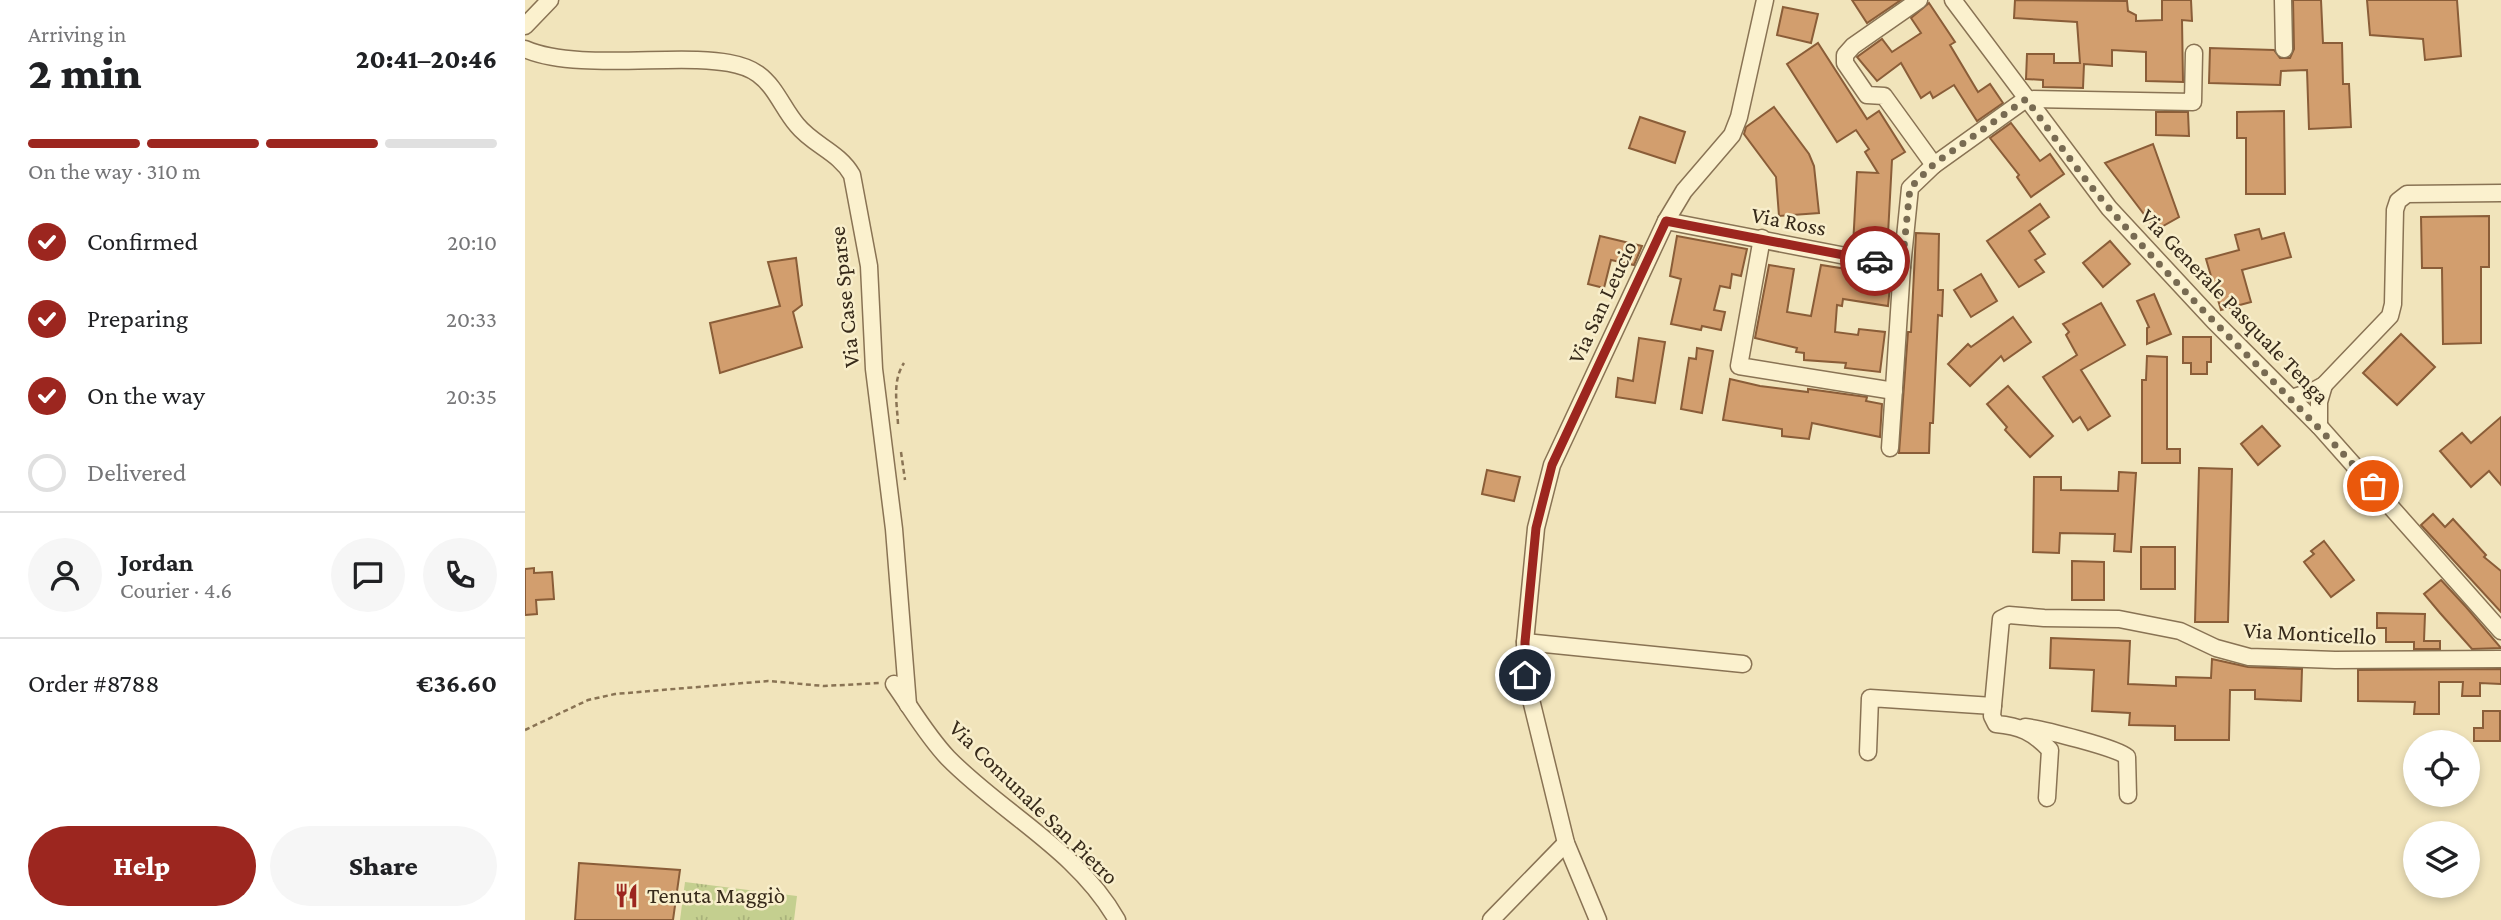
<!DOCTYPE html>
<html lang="en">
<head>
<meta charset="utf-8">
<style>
  :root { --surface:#fff; --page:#f6f6f6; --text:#202124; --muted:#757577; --line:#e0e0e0; --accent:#9c261f }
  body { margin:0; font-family:"Crimson Pro",serif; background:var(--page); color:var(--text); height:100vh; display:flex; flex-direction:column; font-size:26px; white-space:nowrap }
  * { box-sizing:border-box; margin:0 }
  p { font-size:23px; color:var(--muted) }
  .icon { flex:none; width:38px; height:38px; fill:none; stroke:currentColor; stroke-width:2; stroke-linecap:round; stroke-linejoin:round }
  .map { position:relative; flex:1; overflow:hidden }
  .details { display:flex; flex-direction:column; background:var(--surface); width:525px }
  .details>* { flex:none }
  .controls { position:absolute; left:1878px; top:730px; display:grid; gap:14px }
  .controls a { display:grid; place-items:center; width:77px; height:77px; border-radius:50%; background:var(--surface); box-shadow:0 4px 10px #0003; font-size:35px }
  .pin { position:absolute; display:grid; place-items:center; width:60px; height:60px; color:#fff; margin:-30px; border:4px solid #fff; border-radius:50%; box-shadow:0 2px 7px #0007 }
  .courier { position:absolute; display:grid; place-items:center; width:70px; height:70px; margin:-35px; border:5px solid #9c261f; border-radius:50%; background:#fff; color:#222; box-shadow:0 2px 9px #0007 }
  .headline em { font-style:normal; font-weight:800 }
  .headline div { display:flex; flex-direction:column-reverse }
  .headline { display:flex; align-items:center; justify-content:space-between; height:119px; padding:0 28px }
  h1 { font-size:46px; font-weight:800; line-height:52px }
  .bar { display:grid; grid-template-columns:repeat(4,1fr); gap:10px 7px; align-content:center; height:84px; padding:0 28px }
  .bar i { height:9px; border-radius:5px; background:var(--line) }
  .bar .on { background:var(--accent) }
  .bar p { grid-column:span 4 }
  .line { display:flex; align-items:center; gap:18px; padding:0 28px; border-top:2px solid var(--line) }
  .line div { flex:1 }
  .round { display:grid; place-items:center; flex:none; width:74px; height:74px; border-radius:37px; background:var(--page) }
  ol { padding:0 28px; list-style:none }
  li { display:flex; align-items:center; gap:21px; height:77px }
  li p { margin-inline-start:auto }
  li .icon { padding:7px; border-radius:50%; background:var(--accent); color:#fff; stroke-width:4 }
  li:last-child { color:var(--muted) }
  li i { width:38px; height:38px; border:4px solid var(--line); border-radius:50% }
  .primary-button { display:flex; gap:14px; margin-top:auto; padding:14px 28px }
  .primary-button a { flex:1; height:80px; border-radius:42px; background:var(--accent); color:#fff; font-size:28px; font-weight:800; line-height:80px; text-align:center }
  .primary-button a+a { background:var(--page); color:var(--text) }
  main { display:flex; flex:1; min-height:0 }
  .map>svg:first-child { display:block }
  .grass { fill:url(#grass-tufts) }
  .building { fill:#d29e6e; stroke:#8a5d38; stroke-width:2 }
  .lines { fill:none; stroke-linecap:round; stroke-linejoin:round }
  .minor-casing { stroke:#897354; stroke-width:19 }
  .path { stroke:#897354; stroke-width:2.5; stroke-dasharray:5 3.5; stroke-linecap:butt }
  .minor { stroke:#fbf1ce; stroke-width:16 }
  .done { stroke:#786b52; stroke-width:7; stroke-dasharray:0 12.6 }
  .route { stroke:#9c261f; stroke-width:9 }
  .labels { text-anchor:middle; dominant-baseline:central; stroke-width:5; stroke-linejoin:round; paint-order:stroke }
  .street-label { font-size:23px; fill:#372a1a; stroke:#f8eecb }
  .poi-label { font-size:23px; fill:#372a1a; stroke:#f8eecb; text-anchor:start }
</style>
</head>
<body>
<main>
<section class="details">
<div class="headline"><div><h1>2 min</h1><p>Arriving in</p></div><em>20:41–20:46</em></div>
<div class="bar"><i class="on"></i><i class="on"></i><i class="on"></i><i></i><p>On the way · 310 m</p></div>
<ol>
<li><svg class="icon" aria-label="check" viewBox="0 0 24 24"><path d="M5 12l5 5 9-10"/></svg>Confirmed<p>20:10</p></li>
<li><svg class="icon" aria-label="check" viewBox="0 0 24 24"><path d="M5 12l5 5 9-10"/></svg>Preparing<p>20:33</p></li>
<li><svg class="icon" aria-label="check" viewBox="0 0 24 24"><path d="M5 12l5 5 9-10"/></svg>On the way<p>20:35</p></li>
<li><i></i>Delivered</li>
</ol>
<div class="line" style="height:126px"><a class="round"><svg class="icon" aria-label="person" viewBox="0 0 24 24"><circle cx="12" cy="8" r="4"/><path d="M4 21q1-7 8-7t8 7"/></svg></a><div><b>Jordan</b><p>Courier · 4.6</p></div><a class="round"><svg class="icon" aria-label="chat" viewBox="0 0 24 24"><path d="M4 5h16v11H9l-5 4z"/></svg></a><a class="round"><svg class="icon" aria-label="phone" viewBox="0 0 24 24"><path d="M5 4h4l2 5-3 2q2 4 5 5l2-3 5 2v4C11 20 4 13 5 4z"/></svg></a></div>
<div class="line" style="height:91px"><div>Order #8788</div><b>€36.60</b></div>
<div class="primary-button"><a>Help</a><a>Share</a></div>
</section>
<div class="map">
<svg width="1976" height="920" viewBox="0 0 1976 920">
  <defs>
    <pattern id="grass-tufts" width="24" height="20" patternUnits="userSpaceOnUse" patternTransform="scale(1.75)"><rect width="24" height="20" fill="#c4cf8f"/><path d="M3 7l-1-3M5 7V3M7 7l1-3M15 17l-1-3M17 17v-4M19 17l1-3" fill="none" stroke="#a9b27b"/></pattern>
  </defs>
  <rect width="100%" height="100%" fill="#f1e4bb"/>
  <path class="grass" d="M160 882 272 896 269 920H155Z"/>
  <g class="building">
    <path d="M1327 0H1376L1342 23Z"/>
    <path d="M1490 0 1602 1 1603 11 1611 15V21L1637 20V0H1666L1667 21 1657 20 1658 82 1621 81V52L1587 50V66L1559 64 1558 88 1518 87V80L1501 79 1502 54H1529V63H1555L1552 22 1489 18Z"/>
    <path d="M1768 0H1796L1798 43H1817L1818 84H1824L1826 127 1784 129 1782 70 1756 71 1755 85 1684 83 1685 48 1749 50 1755 58H1765L1769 49Z"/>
    <path d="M1842 0H1932L1936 56 1900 60 1898 39 1845 35Z"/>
    <path d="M1404 3 1430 42 1425 45 1453 92 1465 84 1478 103 1452 121 1429 85 1408 98 1405 92 1396 98 1376 63 1352 81 1332 57 1357 39 1367 52 1396 33 1386 18Z"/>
    <path d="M1258 7 1293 14 1286 43 1252 35Z"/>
    <path d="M1293 43 1342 119 1354 111 1380 152 1367 160 1362 253 1328 246 1332 172 1353 173 1340 152 1344 149 1331 130 1312 142 1262 64Z"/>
    <path d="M1249 107 1284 154 1289 166 1294 213 1254 216 1251 177 1219 134 1221 127Z"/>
    <path d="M1759 111 1760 194H1721V138H1712V112Z"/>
    <path d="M1631 112H1663L1664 136 1631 135Z"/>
    <path d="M1115 117 1160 132 1150 163 1104 148Z"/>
    <path d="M1486 123 1515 161 1525 154 1539 174 1506 197 1492 177 1494 175 1465 138Z"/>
    <path d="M1628 144 1654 217 1631 230 1580 163Z"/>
    <path d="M1515 204 1524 217 1504 231 1520 254 1510 260 1519 272 1494 287 1462 241Z"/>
    <path d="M1964 216V267H1956V343L1918 344 1917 268H1897L1896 217Z"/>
    <path d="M1734 229 1737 239 1759 233 1766 257 1717 270 1726 302 1696 310 1681 259 1714 250 1710 235Z"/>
    <path d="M1391 233 1414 234 1413 290H1418L1417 316 1413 315 1408 423H1405L1404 453H1374L1383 332H1386Z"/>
    <path d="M1075 236 1117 246 1109 265 1086 260 1079 288 1063 284Z"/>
    <path d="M1152 236 1222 249 1216 276 1207 274 1205 288 1195 286 1189 310 1200 312 1196 330 1177 326 1176 330 1146 324 1156 279 1145 276Z"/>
    <path d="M1585 241 1605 264 1578 287 1558 263Z"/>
    <path d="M271 258 277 305 268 312 277 347 195 373 185 323 255 306 243 262Z"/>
    <path d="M1244 265 1269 269 1262 312 1286 316 1296 265 1366 276 1363 306 1318 299 1317 306 1312 305 1310 332 1333 335 1334 329 1360 332 1355 372 1320 368 1321 363 1279 360V353L1271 352 1272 348 1230 338Z"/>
    <path d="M1456 274 1472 301 1446 317 1429 290Z"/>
    <path d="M1629 294 1646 334 1622 344V328L1624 327 1612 301Z"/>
    <path d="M1576 303 1600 345 1556 370 1585 416 1563 430 1555 417 1548 422 1518 377 1552 355 1541 335 1544 332 1538 324Z"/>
    <path d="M1488 317 1506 342 1479 361 1476 356 1445 386 1423 364 1443 344 1446 347Z"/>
    <path d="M1876 334 1910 367 1872 405 1838 373Z"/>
    <path d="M1658 337H1686V362H1682V374H1666V363H1658Z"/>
    <path d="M1114 338 1140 342 1130 403 1091 397 1093 378 1108 381Z"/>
    <path d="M1172 348 1188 351 1177 413 1156 409 1164 358 1171 359Z"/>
    <path d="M1622 356 1642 357V449H1655V463H1617V380H1621Z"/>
    <path d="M1205 379 1235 386 1283 392V389L1342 397 1341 401 1357 404 1355 437 1287 423 1284 439 1257 436V429L1198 420Z"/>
    <path d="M1483 386 1528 436 1505 457 1480 430 1482 427 1462 404Z"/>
    <path d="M1976 417V485L1964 471 1946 487 1915 451 1937 433 1946 443Z"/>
    <path d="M1737 426 1755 446 1733 465 1716 444Z"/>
    <path d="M1674 468 1707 469 1703 622H1670Z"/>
    <path d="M962 470 995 477 989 501 957 494Z"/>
    <path d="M1594 472 1611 473 1606 552 1589 551 1590 534 1535 533 1534 553 1508 552 1509 477H1536V490L1593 491Z"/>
    <path d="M1908 514 1920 527 1928 519 1961 555 1959 557 1976 571V612L1896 525Z"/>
    <path d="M1799 541 1829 580 1806 597 1779 562 1789 554 1786 551Z"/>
    <rect x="1616" y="547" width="34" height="42"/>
    <path d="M1547 561 1579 562V600H1547Z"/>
    <path d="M9 568V573L27 572 29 599 11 600 12 614 0 615V569Z"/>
    <path d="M1916 580 1941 607 1976 648 1947 649 1915 613 1899 594Z"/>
    <path d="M1852 613 1900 614 1899 641H1915V649H1889V642H1861V628H1852Z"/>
    <path d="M1526 638 1605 641 1603 684 1651 686V677L1686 678 1687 659 1723 667 1777 669 1776 701 1730 699V690H1705L1704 740H1650V726L1604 725 1605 713 1567 711 1569 670 1525 668Z"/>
    <path d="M1976 669V684L1955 683V696H1937L1938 682H1914V714H1889L1890 702 1833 701V670Z"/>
    <path d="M1958 711H1975V741H1949V728H1958Z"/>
    <path d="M54 863 155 870 148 920H50Z"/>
  </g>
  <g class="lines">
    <defs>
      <g id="minor">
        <path d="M1394 0 1328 46 1320 55V63L1342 95 1359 96 1409 165"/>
        <path d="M1428 0 1584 208 1689 321 1794 426 1976 631"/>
        <path d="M1758 0 1759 49"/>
        <path d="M0 26 25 0"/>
        <path d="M0 49C43 68 122 58 171 60 191 61 216 62 233 74 251 87 258 109 272 125 288 145 314 152 327 175L344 266 349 369 369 529 383 705"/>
        <path d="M1141 221 1377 267"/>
        <path d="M1237 238 1214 366 1369 391"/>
        <path d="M1766 398 1788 391 1799 385 1865 316 1868 304 1870 210 1873 201 1882 194 1976 193"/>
        <path d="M1794 426V402L1799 385"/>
        <path d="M1365 448 1377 267 1385 188 1409 165 1501 99 1668 102 1669 53"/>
        <path d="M1000 642 1218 664"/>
        <path d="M369 684C386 708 402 736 423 758 478 814 552 850 592 920"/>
        <path d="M1500 727C1517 729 1593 748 1602 757L1603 795"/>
        <path d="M1343 752 1345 698 1468 706"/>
        <path d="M1522 798 1525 750C1508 732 1495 726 1471 724L1467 716 1476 619 1484 615 1519 618 1594 619 1655 631 1691 648 1724 657 1810 660 1976 659"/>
        <path d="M966 920 1041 843"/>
        <path d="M1073 920 1041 843 1000 675V642L1011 528 1027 465 1141 221 1159 191 1207 135 1214 117 1240 0"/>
      </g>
    </defs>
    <use href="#minor" class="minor-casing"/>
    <g class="path">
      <path d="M373 424C372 403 367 381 379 363"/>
      <path d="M376 452 380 480"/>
      <path d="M0 730 63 700 90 694 243 681 299 686 355 683"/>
    </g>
    <use href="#minor" class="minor"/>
  </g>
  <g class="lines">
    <path class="done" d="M1350 261 1377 267 1385 188 1409 164 1501 99C1529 136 1555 175 1585 209 1668 306 1763 392 1848 486"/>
    <path class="route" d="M1000 675V642L1011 528 1027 465 1141 221 1350 261"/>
  </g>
  <defs>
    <symbol id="restaurant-bare" viewBox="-9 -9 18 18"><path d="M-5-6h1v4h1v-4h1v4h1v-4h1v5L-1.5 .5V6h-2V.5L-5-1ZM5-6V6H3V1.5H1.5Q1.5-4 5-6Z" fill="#9c261f" stroke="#f8eecb" stroke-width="2.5" paint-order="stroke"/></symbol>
  </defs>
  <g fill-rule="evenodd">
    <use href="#restaurant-bare" x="84" y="878" width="35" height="35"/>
  </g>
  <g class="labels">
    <g class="street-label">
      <text transform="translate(1264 221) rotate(11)">Via Ross</text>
      <text transform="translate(319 297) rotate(-96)">Via Case Sparse</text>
      <text transform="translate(1077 302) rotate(-65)">Via San Leucio</text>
      <text transform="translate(1710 306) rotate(46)">Via Generale Pasquale Tenga</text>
      <text transform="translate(1785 633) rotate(3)">Via Monticello</text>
      <text transform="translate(509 802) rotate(44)">Via Comunale San Pietro</text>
    </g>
    <g class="poi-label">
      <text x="122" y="895">Tenuta Maggiò</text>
    </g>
  </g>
</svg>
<div class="controls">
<a><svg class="icon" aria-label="locate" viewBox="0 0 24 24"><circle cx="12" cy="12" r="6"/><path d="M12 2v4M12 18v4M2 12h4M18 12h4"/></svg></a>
<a><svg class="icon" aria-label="layers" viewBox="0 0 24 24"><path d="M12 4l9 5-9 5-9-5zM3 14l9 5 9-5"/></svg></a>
</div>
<div class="pin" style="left:1848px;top:486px;background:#ea580c"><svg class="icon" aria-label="bag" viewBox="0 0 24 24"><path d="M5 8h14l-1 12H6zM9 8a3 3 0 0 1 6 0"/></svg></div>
<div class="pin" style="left:1000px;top:675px;background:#1f2937"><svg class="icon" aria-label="home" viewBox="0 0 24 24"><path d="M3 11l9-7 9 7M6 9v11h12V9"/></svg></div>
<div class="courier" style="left:1350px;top:261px"><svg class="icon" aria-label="car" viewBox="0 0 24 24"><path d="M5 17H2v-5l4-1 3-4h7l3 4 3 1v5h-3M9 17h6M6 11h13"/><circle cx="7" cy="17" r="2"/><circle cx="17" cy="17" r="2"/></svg></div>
</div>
</main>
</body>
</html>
